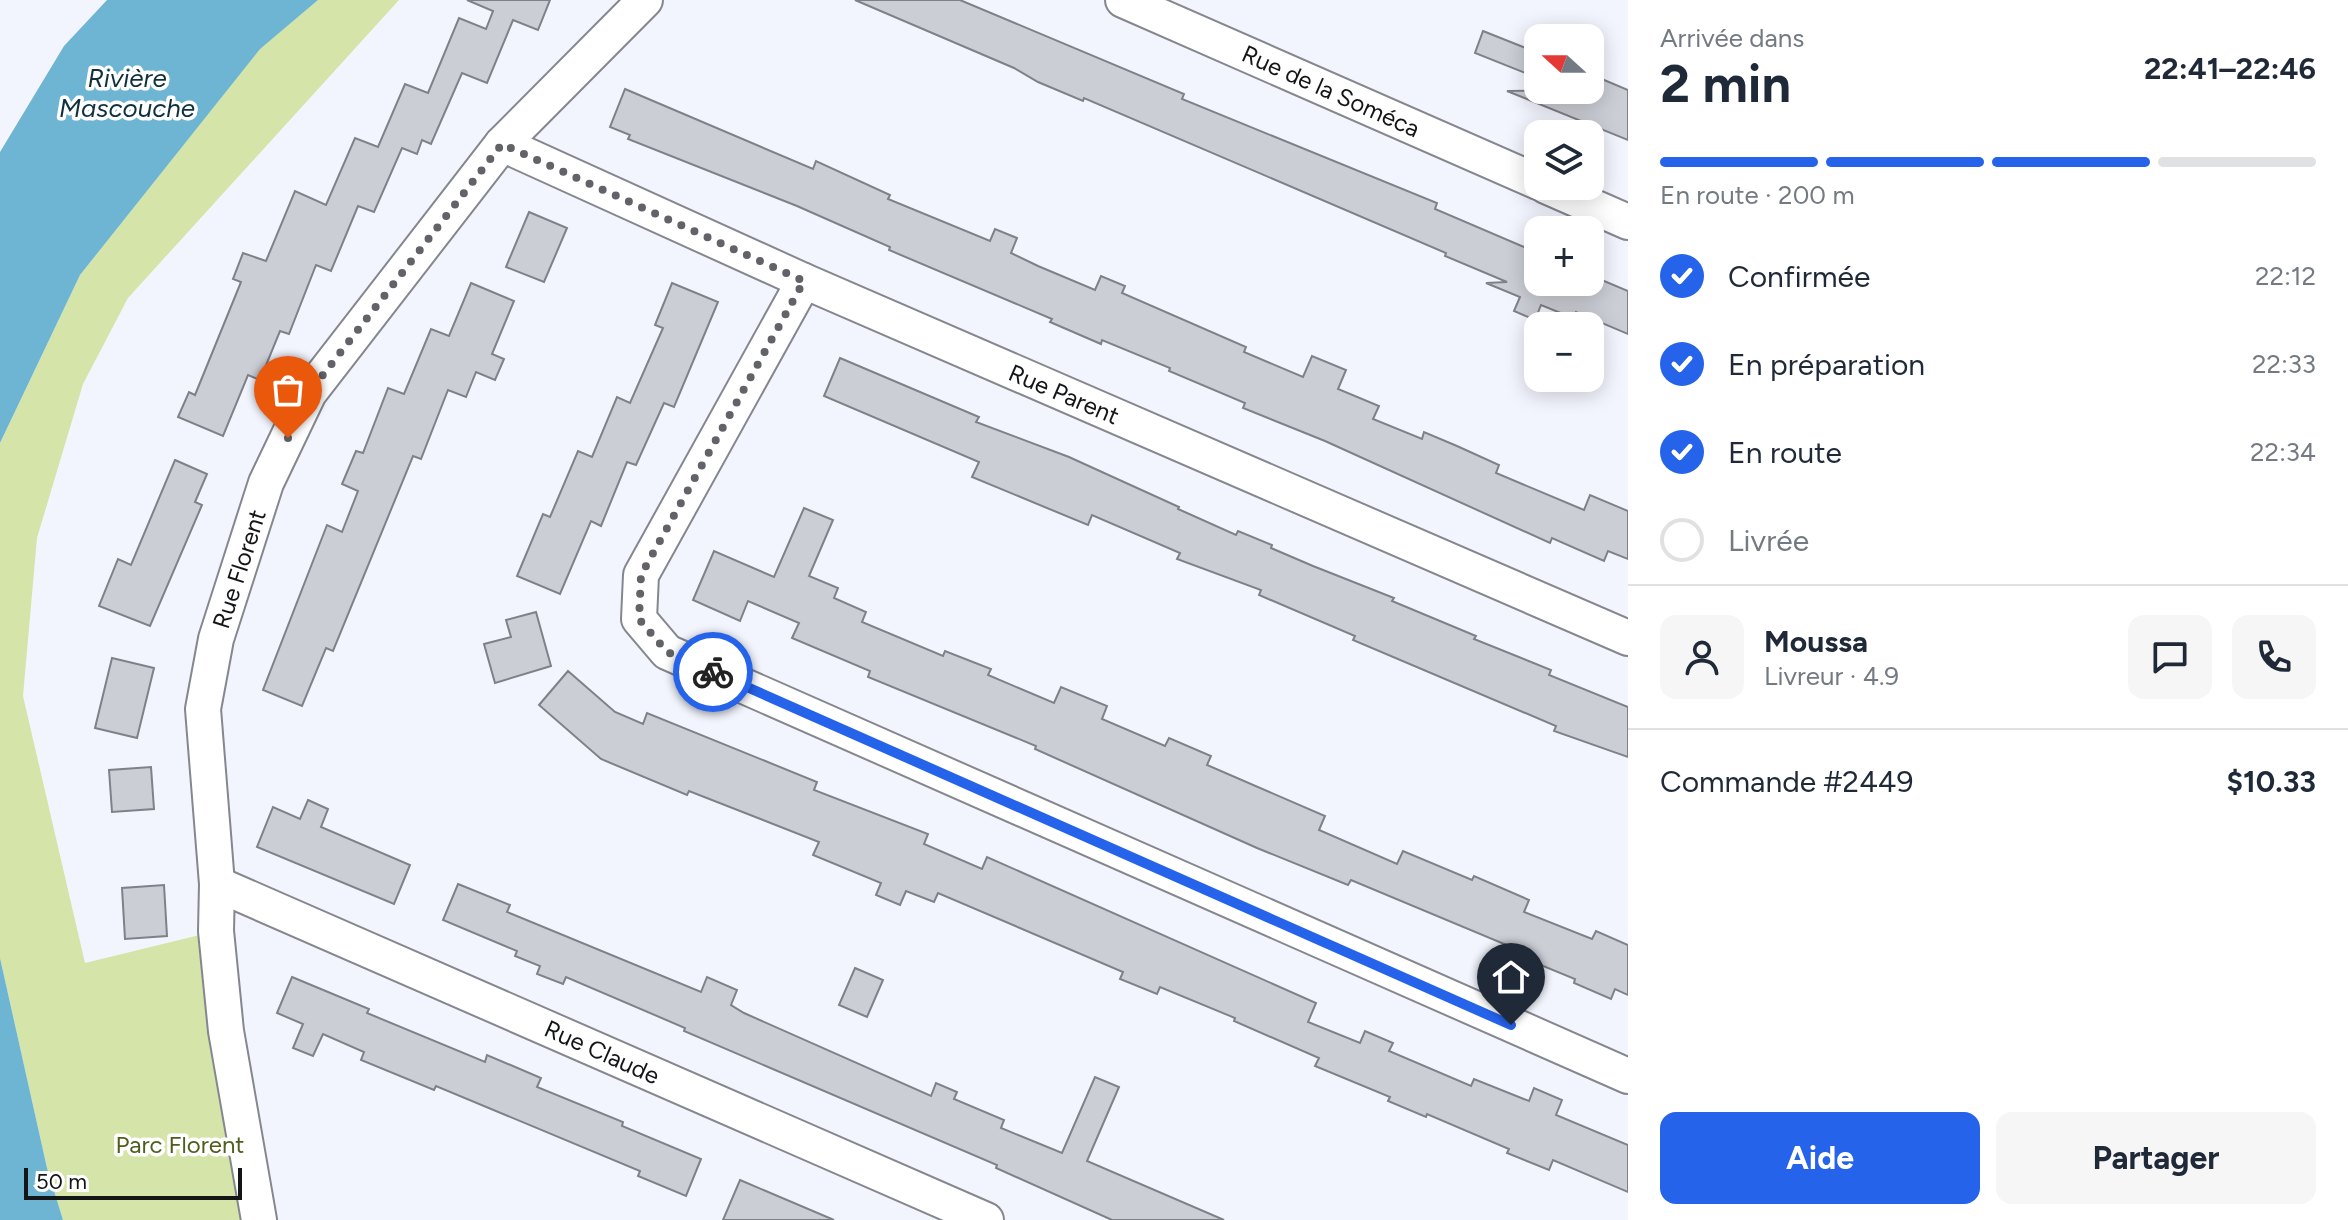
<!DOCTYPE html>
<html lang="fr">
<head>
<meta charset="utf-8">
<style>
  :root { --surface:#fff; --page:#f6f6f7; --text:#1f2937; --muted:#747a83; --line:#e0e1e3; --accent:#2563eb }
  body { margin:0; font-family:Figtree,sans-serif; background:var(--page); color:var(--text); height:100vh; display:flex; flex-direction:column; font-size:30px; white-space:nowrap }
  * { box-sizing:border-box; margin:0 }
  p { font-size:26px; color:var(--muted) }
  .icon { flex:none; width:44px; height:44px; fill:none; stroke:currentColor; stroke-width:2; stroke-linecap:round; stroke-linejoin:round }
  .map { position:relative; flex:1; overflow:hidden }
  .details { display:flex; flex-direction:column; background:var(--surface); width:720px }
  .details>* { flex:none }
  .needle { width:52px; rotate:291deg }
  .fabs { position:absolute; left:1524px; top:24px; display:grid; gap:16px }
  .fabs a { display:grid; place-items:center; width:80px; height:80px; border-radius:16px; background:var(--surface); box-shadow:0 4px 20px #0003; font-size:40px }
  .scale { position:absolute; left:24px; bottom:20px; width:218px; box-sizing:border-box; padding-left:8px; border:4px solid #141517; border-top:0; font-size:22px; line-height:28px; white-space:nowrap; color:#141517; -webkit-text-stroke:6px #fff; paint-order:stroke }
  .pin { position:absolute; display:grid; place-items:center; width:68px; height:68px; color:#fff; margin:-82px -34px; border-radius:50% 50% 50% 0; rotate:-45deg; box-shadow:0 0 8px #0007 }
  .pin .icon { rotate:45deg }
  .courier { position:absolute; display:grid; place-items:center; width:80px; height:80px; margin:-40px; border:6px solid #2563eb; border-radius:50%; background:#fff; color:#222; box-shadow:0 2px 10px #0007 }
  .head em { font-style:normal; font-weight:700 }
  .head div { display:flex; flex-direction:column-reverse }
  .head { display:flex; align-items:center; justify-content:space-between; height:136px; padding:0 32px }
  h1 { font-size:52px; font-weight:700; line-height:60px }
  .bar { display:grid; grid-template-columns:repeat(4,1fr); gap:12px 8px; align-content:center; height:96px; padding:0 32px }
  .bar i { height:10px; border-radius:6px; background:var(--line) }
  .bar .on { background:var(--accent) }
  .bar p { grid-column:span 4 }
  .line { display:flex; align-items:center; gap:20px; padding:0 32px; border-top:2px solid var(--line) }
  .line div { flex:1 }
  .round { display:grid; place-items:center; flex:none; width:84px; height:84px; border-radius:16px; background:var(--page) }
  ol { padding:0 32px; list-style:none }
  li { display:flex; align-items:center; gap:24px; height:88px }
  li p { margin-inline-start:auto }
  li .icon { padding:8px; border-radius:50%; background:var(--accent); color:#fff; stroke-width:4 }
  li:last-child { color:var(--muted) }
  li i { width:44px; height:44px; border:4px solid var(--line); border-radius:50% }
  .cta { display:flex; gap:16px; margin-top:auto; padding:16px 32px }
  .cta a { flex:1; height:92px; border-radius:16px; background:var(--accent); color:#fff; font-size:32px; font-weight:700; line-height:92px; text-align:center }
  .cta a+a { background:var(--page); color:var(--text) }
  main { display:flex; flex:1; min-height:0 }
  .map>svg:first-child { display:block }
  .green { fill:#d5e4a8 }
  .water { fill:#6db5d2 }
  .building { fill:#ccced6; stroke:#7f8188; stroke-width:2 }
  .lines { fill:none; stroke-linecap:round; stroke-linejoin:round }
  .street-casing { stroke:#85878f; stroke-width:38 }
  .street { stroke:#fff; stroke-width:34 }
  .done { stroke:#626368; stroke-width:8; stroke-dasharray:0 14.4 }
  .route { stroke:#2563eb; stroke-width:10 }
  .labels { text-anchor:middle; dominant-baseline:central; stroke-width:7; stroke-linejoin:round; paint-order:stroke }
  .street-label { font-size:24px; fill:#141517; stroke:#fff }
  .park-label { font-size:24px; fill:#515d1c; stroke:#fff }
  .water-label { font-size:26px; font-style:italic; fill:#0f313e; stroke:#fff }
</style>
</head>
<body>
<main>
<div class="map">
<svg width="1628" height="1220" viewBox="0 0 1628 1220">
  <rect width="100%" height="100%" fill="#f3f5fe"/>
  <path class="green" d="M318 0H399L128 298 83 384 37 538 23 696 85 963 216 931 267 1220H63L47 1168 0 958V443L80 275 260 48Z"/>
  <g class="water">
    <path d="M107 0H318L260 49 80 275 0 443V152L64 46Z"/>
    <path d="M0 958 47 1168 63 1220H0Z"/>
  </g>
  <g class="building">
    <path d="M467 0H550L538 30 513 20 487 83 462 73 431 144 422 140 417 154 402 148 374 212 358 206 331 271 316 265 289 334 280 331 260 380 248 375 223 436 178 417 189 392 195 395 241 282 233 279 243 253 266 261 295 191 326 205 355 138 378 147 405 84 428 93 459 18 486 29 493 11Z"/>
    <path d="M855 0H960L1184 94 1182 99 1437 203 1435 209 1538 253V282H1590V275L1628 291V334L1576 312 1573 318 1541 305 1535 320 1514 311 1520 297 1486 283 1507 282 1445 256 1446 253 1084 98 1083 101 1038 82 1014 68Z"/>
    <path d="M1483 31 1538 53V78L1475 53Z"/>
    <path d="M1590 74 1628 90V140L1507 91 1590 90Z"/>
    <path d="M625 89 813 169 816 161 890 195 888 199 990 241 995 229 1017 238 1011 253 1038 266 1095 290 1101 276 1125 286 1122 293 1246 347 1244 352 1303 377 1312 356 1346 370 1338 389 1379 406 1373 419 1422 439 1424 432 1457 446 1499 465 1496 473 1584 510 1590 495 1628 511V559L1608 551 1604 561 1552 538 1550 543 1325 441 1243 408 1245 403 1169 371 1170 368 1102 340 1101 344 1050 322 1052 319 889 250 890 247 797 206 628 139 630 135 610 127Z"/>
    <path d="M529 212 567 228 544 282 506 267Z"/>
    <path d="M471 283 514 301 492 354 504 359 495 380 476 372 466 397 448 390 421 459 413 456 333 651 326 648 302 706 263 690 327 525 342 532 358 491 342 484 356 451 363 453 388 388 404 394 431 329 449 336Z"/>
    <path d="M672 283 718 302 674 407 664 403 636 465 627 462 601 526 591 521 560 594 517 576 543 514 550 517 578 451 592 457 617 397 630 403 663 328 655 325Z"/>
    <path d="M840 358 979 417 976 422 1069 457 1179 507 1178 509 1236 535 1238 531 1272 545 1271 548 1313 566 1394 598 1392 601 1476 636 1474 639 1551 670 1549 675 1628 707V757L1554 731 1556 726 1353 640 1355 636 1259 595 1261 590 1177 559 1180 553 1092 515 1088 525 972 477 979 462 824 396Z"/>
    <path d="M175 460 207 474 195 502 202 505 150 626 99 606 118 559 131 565Z"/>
    <path d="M804 508 833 520 809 576 838 588 834 598 866 612 862 622 943 656 945 651 991 669 988 675 1054 703 1061 687 1107 706 1102 719 1165 746 1169 738 1211 756 1207 765 1325 816 1319 830 1397 864 1403 851 1472 880 1474 876 1529 900 1524 912 1592 939 1596 931 1628 945V995L1615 989 1611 999 1574 983 1575 979 1519 956 1521 951 1351 880 1348 885 1257 848 1035 749 1036 746 868 677 870 671 792 638 799 623 748 601 740 621 693 600 714 551 774 577Z"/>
    <path d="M536 612 551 666 495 683 484 644 511 637 506 620Z"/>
    <path d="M112 658 154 668 137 738 95 728Z"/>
    <path d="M568 671 615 712 643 724 647 713 817 782 814 790 928 834 924 844 982 869 987 857 1316 1003 1308 1022 1360 1043 1365 1031 1393 1043 1389 1051 1471 1086 1474 1079 1529 1101 1534 1088 1562 1100 1556 1115 1628 1145V1192L1553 1160 1549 1170 1507 1153 1509 1149 1427 1114 1426 1117 1388 1101 1390 1097 1315 1066 1319 1058 1234 1021 1235 1018 1160 987 1157 994 1120 979 1123 972 938 893 934 902 906 891 900 905 876 895 881 883 813 855 819 842 689 791 687 795 601 759 539 705Z"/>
    <path d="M151 767 154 809 112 812 109 770Z"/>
    <path d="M308 800 328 809 321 827 410 865 394 904 257 847 273 807 300 819Z"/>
    <path d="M458 884 510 905 507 912 701 992 707 977 737 990 731 1005 744 1013 931 1096 936 1083 957 1092 954 1099 1004 1120 1001 1128 1062 1153 1095 1077 1119 1087 1087 1161 1224 1220H1112L996 1168 997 1165 684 1031 685 1028 566 977 563 984 537 974 540 966 515 956 517 951 443 920Z"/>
    <path d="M164 885 167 936 125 939 122 888Z"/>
    <path d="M855 968 883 980 867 1017 839 1005Z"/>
    <path d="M292 977 369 1009 367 1013 485 1062 487 1055 541 1078 537 1087 623 1122 622 1126 701 1159 686 1196 638 1176 640 1171 436 1086 434 1090 361 1060 364 1052 323 1034 313 1056 293 1048 303 1024 277 1013Z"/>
    <path d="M740 1180 834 1220H723Z"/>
  </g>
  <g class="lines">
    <defs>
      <g id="street">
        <path d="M1123 0 1538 182"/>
        <path d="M502 144 804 281 1628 638"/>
        <path d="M1546 186 1628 222"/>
        <path d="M804 281 641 575 639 619 667 652 1628 1076"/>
        <path d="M217 884 986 1220"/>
        <path d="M259 1220 226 1031 216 931 217 884 203 709 216 639 266 483 309 393 502 144 645 0"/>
      </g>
    </defs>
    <use href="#street" class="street-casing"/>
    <use href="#street" class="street"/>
  </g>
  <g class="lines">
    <path class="done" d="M288 438 309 393 502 144 804 281 641 575 639 619 667 652 713 672"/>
    <path class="route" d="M713 672 1511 1025"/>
  </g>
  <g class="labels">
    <g class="street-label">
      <text transform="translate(1331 91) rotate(24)">Rue de la Soméca</text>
      <text transform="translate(1064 394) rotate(23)">Rue Parent</text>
      <text transform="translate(239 569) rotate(-72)">Rue Florent</text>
      <text transform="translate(602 1052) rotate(24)">Rue Claude</text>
    </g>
    <g class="park-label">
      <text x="180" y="1144">Parc Florent</text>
    </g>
    <g class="water-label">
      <text x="127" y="78">Rivière<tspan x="127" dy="30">Mascouche</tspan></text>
    </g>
  </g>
</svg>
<div class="fabs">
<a><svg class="needle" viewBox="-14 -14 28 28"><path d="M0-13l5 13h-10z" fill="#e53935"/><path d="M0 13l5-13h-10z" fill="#747a83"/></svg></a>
<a><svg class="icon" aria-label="layers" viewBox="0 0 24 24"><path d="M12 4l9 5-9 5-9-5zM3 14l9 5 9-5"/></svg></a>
<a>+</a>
<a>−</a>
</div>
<div class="scale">50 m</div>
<div class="pin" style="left:288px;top:438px;background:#ea580c"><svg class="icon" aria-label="bag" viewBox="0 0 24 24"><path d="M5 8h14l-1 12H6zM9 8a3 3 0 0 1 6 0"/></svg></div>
<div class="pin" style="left:1511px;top:1025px;background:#1f2937"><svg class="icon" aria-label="home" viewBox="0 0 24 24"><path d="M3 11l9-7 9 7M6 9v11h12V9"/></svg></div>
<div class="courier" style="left:713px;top:672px"><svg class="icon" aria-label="bike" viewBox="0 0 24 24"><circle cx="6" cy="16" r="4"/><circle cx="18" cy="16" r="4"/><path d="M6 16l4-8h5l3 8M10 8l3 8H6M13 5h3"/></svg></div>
</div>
<section class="details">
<div class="head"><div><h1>2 min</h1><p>Arrivée dans</p></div><em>22:41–22:46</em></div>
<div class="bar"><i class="on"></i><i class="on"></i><i class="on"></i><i></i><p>En route · 200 m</p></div>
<ol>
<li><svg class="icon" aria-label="check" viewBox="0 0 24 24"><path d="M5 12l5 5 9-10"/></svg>Confirmée<p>22:12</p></li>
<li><svg class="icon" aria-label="check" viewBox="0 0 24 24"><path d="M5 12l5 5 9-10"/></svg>En préparation<p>22:33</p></li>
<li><svg class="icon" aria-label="check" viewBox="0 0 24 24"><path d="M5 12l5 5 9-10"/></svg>En route<p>22:34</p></li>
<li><i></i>Livrée</li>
</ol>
<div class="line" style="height:144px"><a class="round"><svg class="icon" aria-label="person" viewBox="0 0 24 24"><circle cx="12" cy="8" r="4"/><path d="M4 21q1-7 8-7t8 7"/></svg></a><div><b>Moussa</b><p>Livreur · 4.9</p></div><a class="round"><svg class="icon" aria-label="chat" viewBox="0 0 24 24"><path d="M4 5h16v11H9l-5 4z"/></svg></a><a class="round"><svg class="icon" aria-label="phone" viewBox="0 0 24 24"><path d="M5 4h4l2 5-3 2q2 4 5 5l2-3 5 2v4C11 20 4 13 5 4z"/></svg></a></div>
<div class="line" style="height:104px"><div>Commande #2449</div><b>$10.33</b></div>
<div class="cta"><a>Aide</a><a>Partager</a></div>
</section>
</main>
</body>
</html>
